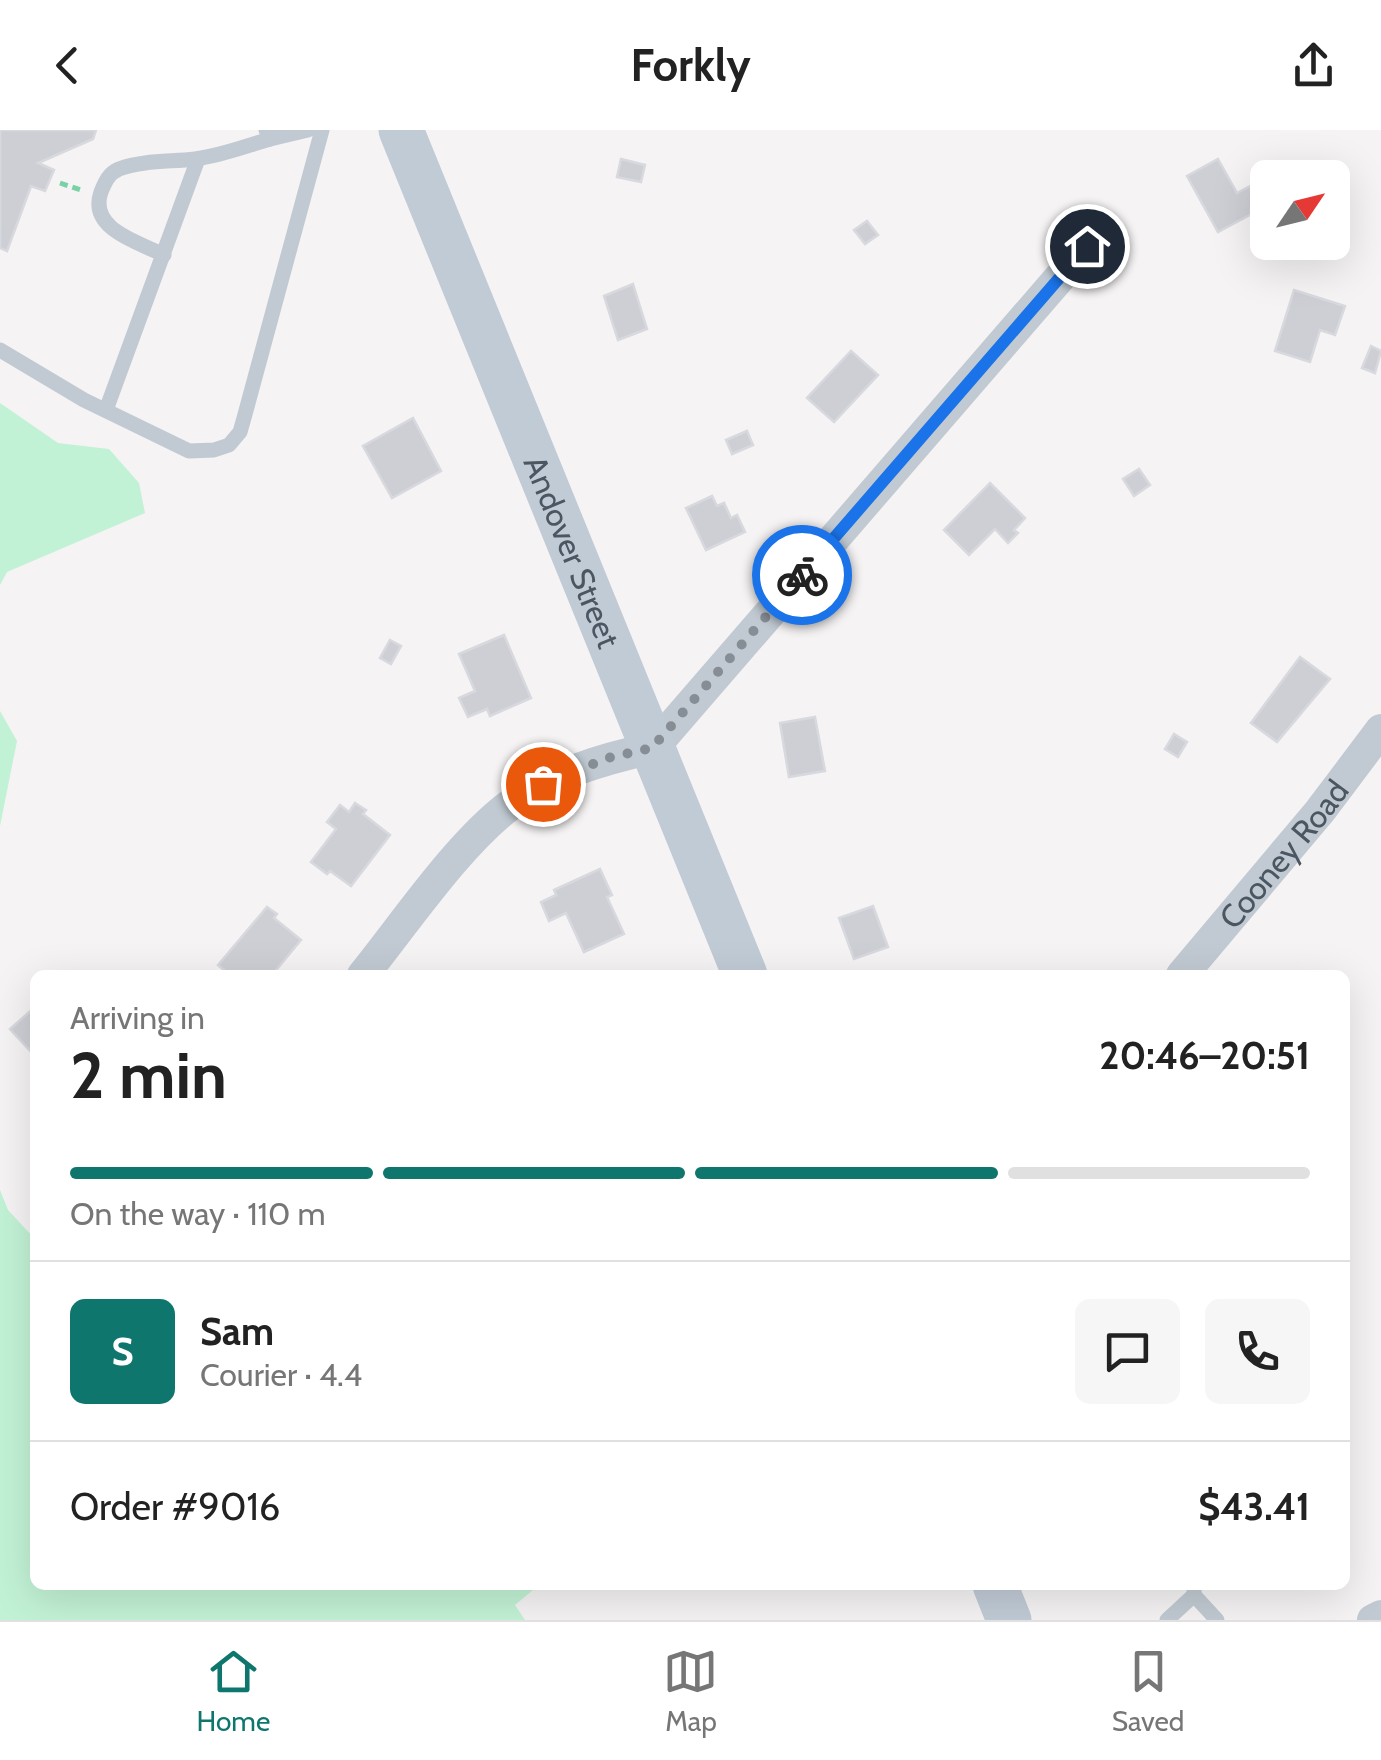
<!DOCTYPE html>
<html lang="en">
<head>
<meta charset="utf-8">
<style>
  :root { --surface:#fff; --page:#f6f6f6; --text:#222; --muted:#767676; --line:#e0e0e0; --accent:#0f766e }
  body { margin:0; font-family:Cabin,sans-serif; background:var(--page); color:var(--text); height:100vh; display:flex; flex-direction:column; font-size:38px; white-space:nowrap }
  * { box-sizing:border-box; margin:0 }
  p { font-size:32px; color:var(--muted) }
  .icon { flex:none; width:55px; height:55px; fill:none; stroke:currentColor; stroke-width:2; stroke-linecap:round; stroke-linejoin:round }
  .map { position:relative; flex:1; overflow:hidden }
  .side { position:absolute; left:30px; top:840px; width:1320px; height:620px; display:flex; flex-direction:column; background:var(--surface); border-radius:15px; box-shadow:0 10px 40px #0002 }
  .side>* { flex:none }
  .needle { width:65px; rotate:55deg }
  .controls { position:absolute; left:1250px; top:30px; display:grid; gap:20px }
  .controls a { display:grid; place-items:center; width:100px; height:100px; border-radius:15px; background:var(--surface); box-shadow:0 10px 40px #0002; font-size:50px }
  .pin { position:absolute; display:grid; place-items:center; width:85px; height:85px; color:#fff; margin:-42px; border:5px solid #fff; border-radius:50%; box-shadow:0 2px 10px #0007 }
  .courier { position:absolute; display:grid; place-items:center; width:100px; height:100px; margin:-50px; border:8px solid #1a73e8; border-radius:50%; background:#fff; color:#222; box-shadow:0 2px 12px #0007 }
  .head em { font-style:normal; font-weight:700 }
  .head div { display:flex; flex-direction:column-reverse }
  .head { display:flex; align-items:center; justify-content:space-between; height:170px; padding:0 40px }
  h1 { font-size:65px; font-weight:700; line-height:75px }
  .bar { display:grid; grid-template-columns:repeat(4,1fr); gap:15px 10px; align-content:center; height:120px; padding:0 40px }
  .bar i { height:12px; border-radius:8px; background:var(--line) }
  .bar .active { background:var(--accent) }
  .bar p { grid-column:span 4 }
  .line { display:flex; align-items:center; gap:25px; padding:0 40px; border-top:2px solid var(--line) }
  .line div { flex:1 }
  .round { display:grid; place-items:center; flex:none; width:105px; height:105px; border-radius:15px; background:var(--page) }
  header { display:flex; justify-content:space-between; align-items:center; height:130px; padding:0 40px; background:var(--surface); font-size:45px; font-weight:700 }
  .menu { display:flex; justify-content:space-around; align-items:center; height:140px; border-top:2px solid var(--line); background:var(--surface); font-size:28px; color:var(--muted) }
  .menu a { display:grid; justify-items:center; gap:5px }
  .menu .active { color:var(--accent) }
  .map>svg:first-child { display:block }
  .green { fill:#c2f2d5 }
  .building { fill:#cdcfd5; stroke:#d7d9de; stroke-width:2.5 }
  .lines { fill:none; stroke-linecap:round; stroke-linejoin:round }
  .path { stroke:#79d1a6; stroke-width:5; stroke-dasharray:8 5; stroke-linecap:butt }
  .service { stroke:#c1cad2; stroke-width:15 }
  .minor { stroke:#c1cad2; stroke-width:32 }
  .secondary { stroke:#c1cbd6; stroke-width:45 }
  .done { stroke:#868d94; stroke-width:10; stroke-dasharray:0 18 }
  .route { stroke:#1a73e8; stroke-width:12 }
  .labels { text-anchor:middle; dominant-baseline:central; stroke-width:8; stroke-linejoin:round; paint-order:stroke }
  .street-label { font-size:32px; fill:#4a5661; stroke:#fff }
</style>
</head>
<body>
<header><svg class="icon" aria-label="back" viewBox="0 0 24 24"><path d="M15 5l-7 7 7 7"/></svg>Forkly<svg class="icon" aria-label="share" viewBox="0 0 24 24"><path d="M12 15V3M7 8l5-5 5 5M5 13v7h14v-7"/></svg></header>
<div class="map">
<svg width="1381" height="1490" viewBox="0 0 1381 1490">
  <rect width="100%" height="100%" fill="#f5f3f3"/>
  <g class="green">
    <path d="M0 273 58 313 109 319 139 353 145 383 7 442 0 455Z"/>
    <path d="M0 581 17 611 0 696Z"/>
    <path d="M0 1060 8 1080 35 1109V1455H539L515 1475 525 1490H0Z"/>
  </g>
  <g class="building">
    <path d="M0 0H96L93 9 38 33 54 40 45 61 31 56 7 121 0 118Z"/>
    <path d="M621 29 645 35 641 52 617 47Z"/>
    <path d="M1218 29 1237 63 1260 51 1268 65V75L1218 102 1187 46Z"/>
    <path d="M867 91 878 105 865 114 854 100Z"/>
    <path d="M633 154 647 199 618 210 604 166Z"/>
    <path d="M1294 160 1345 176 1335 205 1320 200 1310 232 1275 221Z"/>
    <path d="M1371 216 1381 221 1375 243 1362 238Z"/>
    <path d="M851 221 878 245 834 292 807 268Z"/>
    <path d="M413 288 441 341 392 368 363 316Z"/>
    <path d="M747 301 753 315 732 324 726 310Z"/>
    <path d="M1139 339 1150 355 1134 366 1123 349Z"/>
    <path d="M990 353 1025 388 1014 400 1018 403 1008 413 995 399 969 425 944 400Z"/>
    <path d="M712 366 717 376 724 373 731 388 737 385 745 402 706 420 686 378Z"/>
    <path d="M504 505 531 568 490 586 487 579 468 587 459 568 475 561 459 524Z"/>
    <path d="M390 510 401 516 391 534 380 528Z"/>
    <path d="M1300 527 1330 549 1277 612 1251 593Z"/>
    <path d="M815 587 825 641 789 647 780 593Z"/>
    <path d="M1174 604 1187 612 1178 627 1165 619Z"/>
    <path d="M355 673 366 680 363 684 390 705 351 756 330 741 327 744 311 732 336 699 327 692 340 675 349 682Z"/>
    <path d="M600 739 612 765 607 767 624 804 584 822 566 783 549 791 541 772 556 765 554 760Z"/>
    <path d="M873 776 888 817 854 829 839 788Z"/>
    <path d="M267 777 277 784 274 788 301 810 272 845H230L218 835Z"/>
    <path d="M35 877V926L10 899Z"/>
  </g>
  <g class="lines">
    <path class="path" d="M60 53 81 60"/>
    <g class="service">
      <path d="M266 0 270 9 308 0"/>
      <path d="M164 125C138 112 88 99 101 62 105 52 109 43 119 39 144 30 170 32 195 29 220 26 246 16 270 9"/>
      <path d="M0 220 84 270 189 321 214 320 229 315 240 302 244 288 322 0"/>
      <path d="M106 280 198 29"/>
      <path d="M1194 1465 1217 1490"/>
      <path d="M1167 1490 1194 1465V1455"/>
    </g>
    <g class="minor">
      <path d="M363 845C405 793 458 714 510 675 551 644 603 629 653 618L1087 116"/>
      <path id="s1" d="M1182 845 1320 681 1381 600"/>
      <path d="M1373 1490 1381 1486"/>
    </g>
    <g class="secondary">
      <path id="s2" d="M401 0 745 845"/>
      <path d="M995 1455 1009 1490"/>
    </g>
  </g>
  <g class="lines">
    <path class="done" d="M543 654 608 628 652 618 802 445"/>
    <path class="route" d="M802 445 1087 116"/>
  </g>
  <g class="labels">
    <g class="street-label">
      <text stroke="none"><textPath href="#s2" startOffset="455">Andover Street</textPath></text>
      <text stroke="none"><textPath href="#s1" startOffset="158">Cooney Road</textPath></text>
    </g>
  </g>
</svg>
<div class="controls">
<a><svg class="needle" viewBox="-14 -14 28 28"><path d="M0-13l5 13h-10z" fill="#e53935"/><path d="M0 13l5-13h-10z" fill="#767676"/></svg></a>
</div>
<div class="pin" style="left:543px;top:654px;background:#ea580c"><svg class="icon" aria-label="bag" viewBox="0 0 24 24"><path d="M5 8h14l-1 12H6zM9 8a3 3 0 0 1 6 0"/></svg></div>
<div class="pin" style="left:1087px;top:116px;background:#1f2937"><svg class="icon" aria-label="home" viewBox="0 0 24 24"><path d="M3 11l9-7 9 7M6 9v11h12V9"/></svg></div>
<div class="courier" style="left:802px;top:445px"><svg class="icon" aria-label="bike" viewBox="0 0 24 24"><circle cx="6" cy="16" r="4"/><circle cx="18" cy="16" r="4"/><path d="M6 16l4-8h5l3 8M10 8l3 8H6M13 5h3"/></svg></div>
<section class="side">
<div class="head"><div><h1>2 min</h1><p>Arriving in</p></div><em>20:46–20:51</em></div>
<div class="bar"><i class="active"></i><i class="active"></i><i class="active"></i><i></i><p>On the way · 110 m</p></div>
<div class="line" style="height:180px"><b class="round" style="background:var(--accent);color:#fff">S</b><div><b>Sam</b><p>Courier · 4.4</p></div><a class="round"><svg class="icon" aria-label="chat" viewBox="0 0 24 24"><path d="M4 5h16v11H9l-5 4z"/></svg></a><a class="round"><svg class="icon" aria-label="phone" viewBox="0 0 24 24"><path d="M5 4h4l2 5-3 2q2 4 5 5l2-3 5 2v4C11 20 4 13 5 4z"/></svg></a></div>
<div class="line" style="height:130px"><div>Order #9016</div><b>$43.41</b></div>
</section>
</div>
<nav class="menu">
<a class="active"><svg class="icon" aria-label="home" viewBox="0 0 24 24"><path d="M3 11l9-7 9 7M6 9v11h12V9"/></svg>Home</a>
<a><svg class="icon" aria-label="map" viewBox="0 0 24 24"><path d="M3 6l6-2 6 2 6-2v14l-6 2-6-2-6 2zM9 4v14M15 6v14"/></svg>Map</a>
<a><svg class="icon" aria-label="saved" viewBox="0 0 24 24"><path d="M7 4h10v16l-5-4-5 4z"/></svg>Saved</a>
</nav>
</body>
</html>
